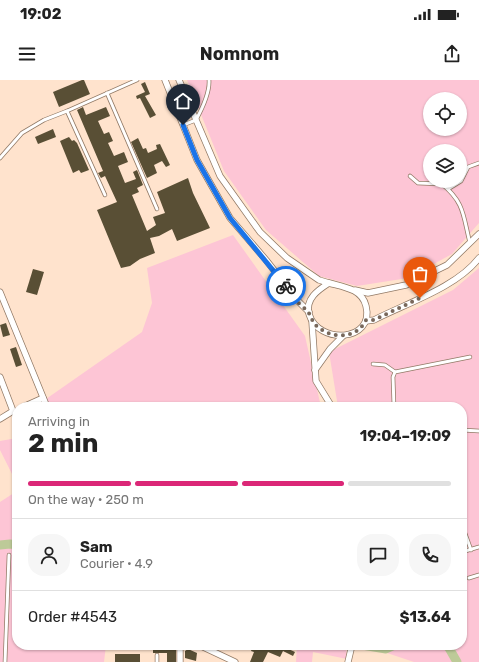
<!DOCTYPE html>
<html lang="en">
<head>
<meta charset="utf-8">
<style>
  :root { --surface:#fff; --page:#f6f6f6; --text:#222; --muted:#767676; --line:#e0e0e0; --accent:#db2777 }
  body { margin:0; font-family:Rubik,sans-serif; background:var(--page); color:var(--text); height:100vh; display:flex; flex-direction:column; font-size:15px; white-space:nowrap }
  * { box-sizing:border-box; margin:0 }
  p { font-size:13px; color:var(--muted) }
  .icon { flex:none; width:22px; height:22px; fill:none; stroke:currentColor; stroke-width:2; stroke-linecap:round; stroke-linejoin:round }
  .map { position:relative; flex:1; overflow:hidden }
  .sheet { position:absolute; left:12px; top:322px; width:455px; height:248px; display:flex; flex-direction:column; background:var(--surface); border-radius:16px; box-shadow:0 1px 3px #0004 }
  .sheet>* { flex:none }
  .controls { position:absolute; left:423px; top:12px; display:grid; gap:8px }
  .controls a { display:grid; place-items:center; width:44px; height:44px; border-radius:50%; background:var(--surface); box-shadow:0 1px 3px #0004; font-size:20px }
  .pin { position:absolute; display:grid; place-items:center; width:34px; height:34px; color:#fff; margin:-41px -17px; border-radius:50% 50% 50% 0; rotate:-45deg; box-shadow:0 0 4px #0007 }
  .pin .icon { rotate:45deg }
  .courier { position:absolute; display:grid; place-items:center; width:40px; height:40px; margin:-20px; border:3px solid #1a73e8; border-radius:50%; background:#fff; color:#222; box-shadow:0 1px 5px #0007 }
  .summary em { font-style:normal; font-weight:700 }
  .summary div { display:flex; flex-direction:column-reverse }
  .summary { display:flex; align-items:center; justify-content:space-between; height:68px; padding:0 16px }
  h1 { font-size:26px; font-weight:700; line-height:30px }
  .bar { display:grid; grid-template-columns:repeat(4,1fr); gap:6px 4px; align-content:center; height:48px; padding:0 16px }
  .bar i { height:5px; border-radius:3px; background:var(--line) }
  .bar .active { background:var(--accent) }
  .bar p { grid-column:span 4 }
  .line { display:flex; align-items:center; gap:10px; padding:0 16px; border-top:1px solid var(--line) }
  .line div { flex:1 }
  .round { display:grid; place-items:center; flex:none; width:42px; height:42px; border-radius:16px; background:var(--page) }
  .status { display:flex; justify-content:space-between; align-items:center; height:28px; padding:0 20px; background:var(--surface); direction:ltr }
  .status svg { height:11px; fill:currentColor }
  header { display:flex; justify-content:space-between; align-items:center; height:52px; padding:0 16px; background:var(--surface); font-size:18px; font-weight:700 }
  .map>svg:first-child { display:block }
  .green { fill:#fdc5d5; fill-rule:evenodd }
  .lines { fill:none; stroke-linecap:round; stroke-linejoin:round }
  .river { stroke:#bdca98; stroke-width:9 }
  .building { fill:#594f35 }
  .lane-casing { stroke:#927a66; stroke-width:4.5 }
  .street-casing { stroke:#927a66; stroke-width:7 }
  .lane { stroke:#fff; stroke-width:3 }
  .street { stroke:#fff; stroke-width:5.5 }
  .done { stroke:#78685b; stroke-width:4; stroke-dasharray:0 7.2 }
  .route { stroke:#1a73e8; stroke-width:5 }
</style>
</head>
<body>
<div class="status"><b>19:02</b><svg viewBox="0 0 49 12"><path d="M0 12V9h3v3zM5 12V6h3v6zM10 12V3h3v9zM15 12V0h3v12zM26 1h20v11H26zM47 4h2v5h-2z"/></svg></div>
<header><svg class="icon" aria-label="menu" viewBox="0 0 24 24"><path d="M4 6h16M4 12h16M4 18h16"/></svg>Nomnom<svg class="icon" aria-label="share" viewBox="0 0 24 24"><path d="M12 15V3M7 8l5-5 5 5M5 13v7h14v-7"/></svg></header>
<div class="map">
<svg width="479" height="582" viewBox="0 0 479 582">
  <rect width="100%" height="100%" fill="#ffe3cd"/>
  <g class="green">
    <path d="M187 0H479V143L452 174 408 198 357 206 319 196 266 150 224 91ZM430 19H460V49H430ZM430 71H460V101H430Z"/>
    <path d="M233 155 305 256 321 327H50L46 319 142 252 152 223 147 188Z"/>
    <path d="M479 188V582H414L372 568V565H462V327H338L329 272 453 210Z"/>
    <path d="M17 358V404L0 370V361Z"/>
    <path d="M17 411V565H106L104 582H0V422Z"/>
    <path d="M297 565H346L347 579 313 572 312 582H296Z"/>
  </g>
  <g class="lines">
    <g class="river">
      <path d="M0 465 10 464 17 465"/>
      <path d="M362 565 386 569 395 565"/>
      <path d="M446 565 449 568 457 582"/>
    </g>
  </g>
  <g class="building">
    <path d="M82 0H84L90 14 59 27 53 12Z"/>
    <path d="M145 2 150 14 145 16 156 35 150 38 140 18 137 19 136 16 145 12 141 4Z"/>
    <path d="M83 27 86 35 106 27 110 36 98 41 104 54 109 52 113 61 108 63 114 76 124 72 128 82 118 86 125 103 136 99 133 92 137 90 143 105 137 108 139 112 132 115 147 151 156 145 153 137 165 133 157 112 188 98 193 113 210 148 177 161 172 149 159 156 150 158 155 173 140 179 130 186 121 188 97 130 117 122 105 96 101 98 98 93 103 91 77 30Z"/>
    <path d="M53 49 56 57 38 64 35 57Z"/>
    <path d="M69 57 72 61 74 60 77 63 89 90 81 93 79 90 73 93 60 61Z"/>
    <path d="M138 58 143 69 146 68 148 73 157 69 156 65 160 64 170 85 166 87 162 81 154 85 157 93 147 98 131 62Z"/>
    <path d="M33 189 44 192 37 215 26 212Z"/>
    <path d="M6 243 10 255 3 257 0 245Z"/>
    <path d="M16 267 22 285 16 287 10 269Z"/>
    <path d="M253 565 264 570 267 565 283 570 284 567 295 572 293 576 283 571 280 577 268 572 263 582H250L254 572 251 571Z"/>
    <path d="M176 567V582H167V573H153V568Z"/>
    <path d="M188 569 197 573 196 581 185 578V571Z"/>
    <rect x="115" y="574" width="25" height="8"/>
  </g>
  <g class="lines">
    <defs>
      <g id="lane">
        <path d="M107 13 157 129"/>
        <path d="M67 31 105 115"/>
        <path d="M183 45 196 40C202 29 210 13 209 0"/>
        <path d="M0 78 22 53 44 40 67 31 137 0"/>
        <path d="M410 96 418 103 442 104C465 123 463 136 470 163"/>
        <path d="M448 109 461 101 468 87 479 83"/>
        <path d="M373 284 385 285 395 292"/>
        <path d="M394 327 393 297 395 292 470 277"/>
        <path d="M462 350 479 351"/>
        <path d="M462 445 471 470"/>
        <path d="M462 472 479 467"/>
        <path d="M469 498 479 495"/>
        <path d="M157 575V582"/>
        <path d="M5 582 9 475"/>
      </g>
      <g id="street">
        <path d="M165 0 197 80 230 138 266 180 298 221 309 232"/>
        <path d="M179 0 220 96 260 152 287 178 319 200 329 203"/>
        <path d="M329 203C344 207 362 209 366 226 375 262 318 265 309 234 305 219 318 210 329 203Z"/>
        <path d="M355 210 368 213 406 205 447 185 479 154"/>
        <path d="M0 212 47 327"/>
        <path d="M366 241 374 240C407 223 457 207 479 178"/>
        <path d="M312 242 316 301 332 327"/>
        <path d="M315 290 330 269 343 256"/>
        <path d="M0 297 13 331 0 339"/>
        <path d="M23 327 43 318"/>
        <path d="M199 565 235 582"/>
        <path d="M180 582V569L183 565"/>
        <path d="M348 582 352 565"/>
      </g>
    </defs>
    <use href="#lane" class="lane-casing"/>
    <use href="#street" class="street-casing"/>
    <use href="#lane" class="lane"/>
    <use href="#street" class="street"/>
  </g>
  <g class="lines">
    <path class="done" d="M286 206C290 211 293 216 297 221 300 225 305 228 308 232 312 237 312 243 318 247 332 259 357 259 366 240H374L420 218"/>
    <path class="route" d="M183 45 197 80 230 138 286 206"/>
  </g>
</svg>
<div class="controls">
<a><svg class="icon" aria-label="locate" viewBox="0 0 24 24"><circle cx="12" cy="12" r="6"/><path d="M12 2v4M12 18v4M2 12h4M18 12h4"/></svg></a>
<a><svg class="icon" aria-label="layers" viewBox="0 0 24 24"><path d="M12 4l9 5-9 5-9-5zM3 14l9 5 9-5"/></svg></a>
</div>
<div class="pin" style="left:420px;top:218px;background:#ea580c"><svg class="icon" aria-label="bag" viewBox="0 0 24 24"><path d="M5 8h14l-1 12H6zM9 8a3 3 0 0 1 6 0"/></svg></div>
<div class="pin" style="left:183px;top:45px;background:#1f2937"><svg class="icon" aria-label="home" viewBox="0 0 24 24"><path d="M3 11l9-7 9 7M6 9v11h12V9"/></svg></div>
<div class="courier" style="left:286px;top:206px"><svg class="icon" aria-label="bike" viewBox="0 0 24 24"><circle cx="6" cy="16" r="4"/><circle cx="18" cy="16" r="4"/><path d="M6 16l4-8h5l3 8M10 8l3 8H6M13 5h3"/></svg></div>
<section class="sheet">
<div class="summary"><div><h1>2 min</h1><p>Arriving in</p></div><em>19:04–19:09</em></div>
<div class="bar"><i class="active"></i><i class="active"></i><i class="active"></i><i></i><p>On the way · 250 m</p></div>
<div class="line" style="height:72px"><a class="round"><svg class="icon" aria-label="person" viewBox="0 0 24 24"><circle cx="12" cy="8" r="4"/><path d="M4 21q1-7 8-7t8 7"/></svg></a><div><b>Sam</b><p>Courier · 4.9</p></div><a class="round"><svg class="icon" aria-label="chat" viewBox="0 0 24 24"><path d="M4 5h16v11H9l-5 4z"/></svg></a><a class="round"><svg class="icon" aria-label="phone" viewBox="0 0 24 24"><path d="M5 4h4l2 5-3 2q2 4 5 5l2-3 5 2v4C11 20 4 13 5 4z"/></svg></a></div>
<div class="line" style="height:52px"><div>Order #4543</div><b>$13.64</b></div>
</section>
</div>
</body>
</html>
